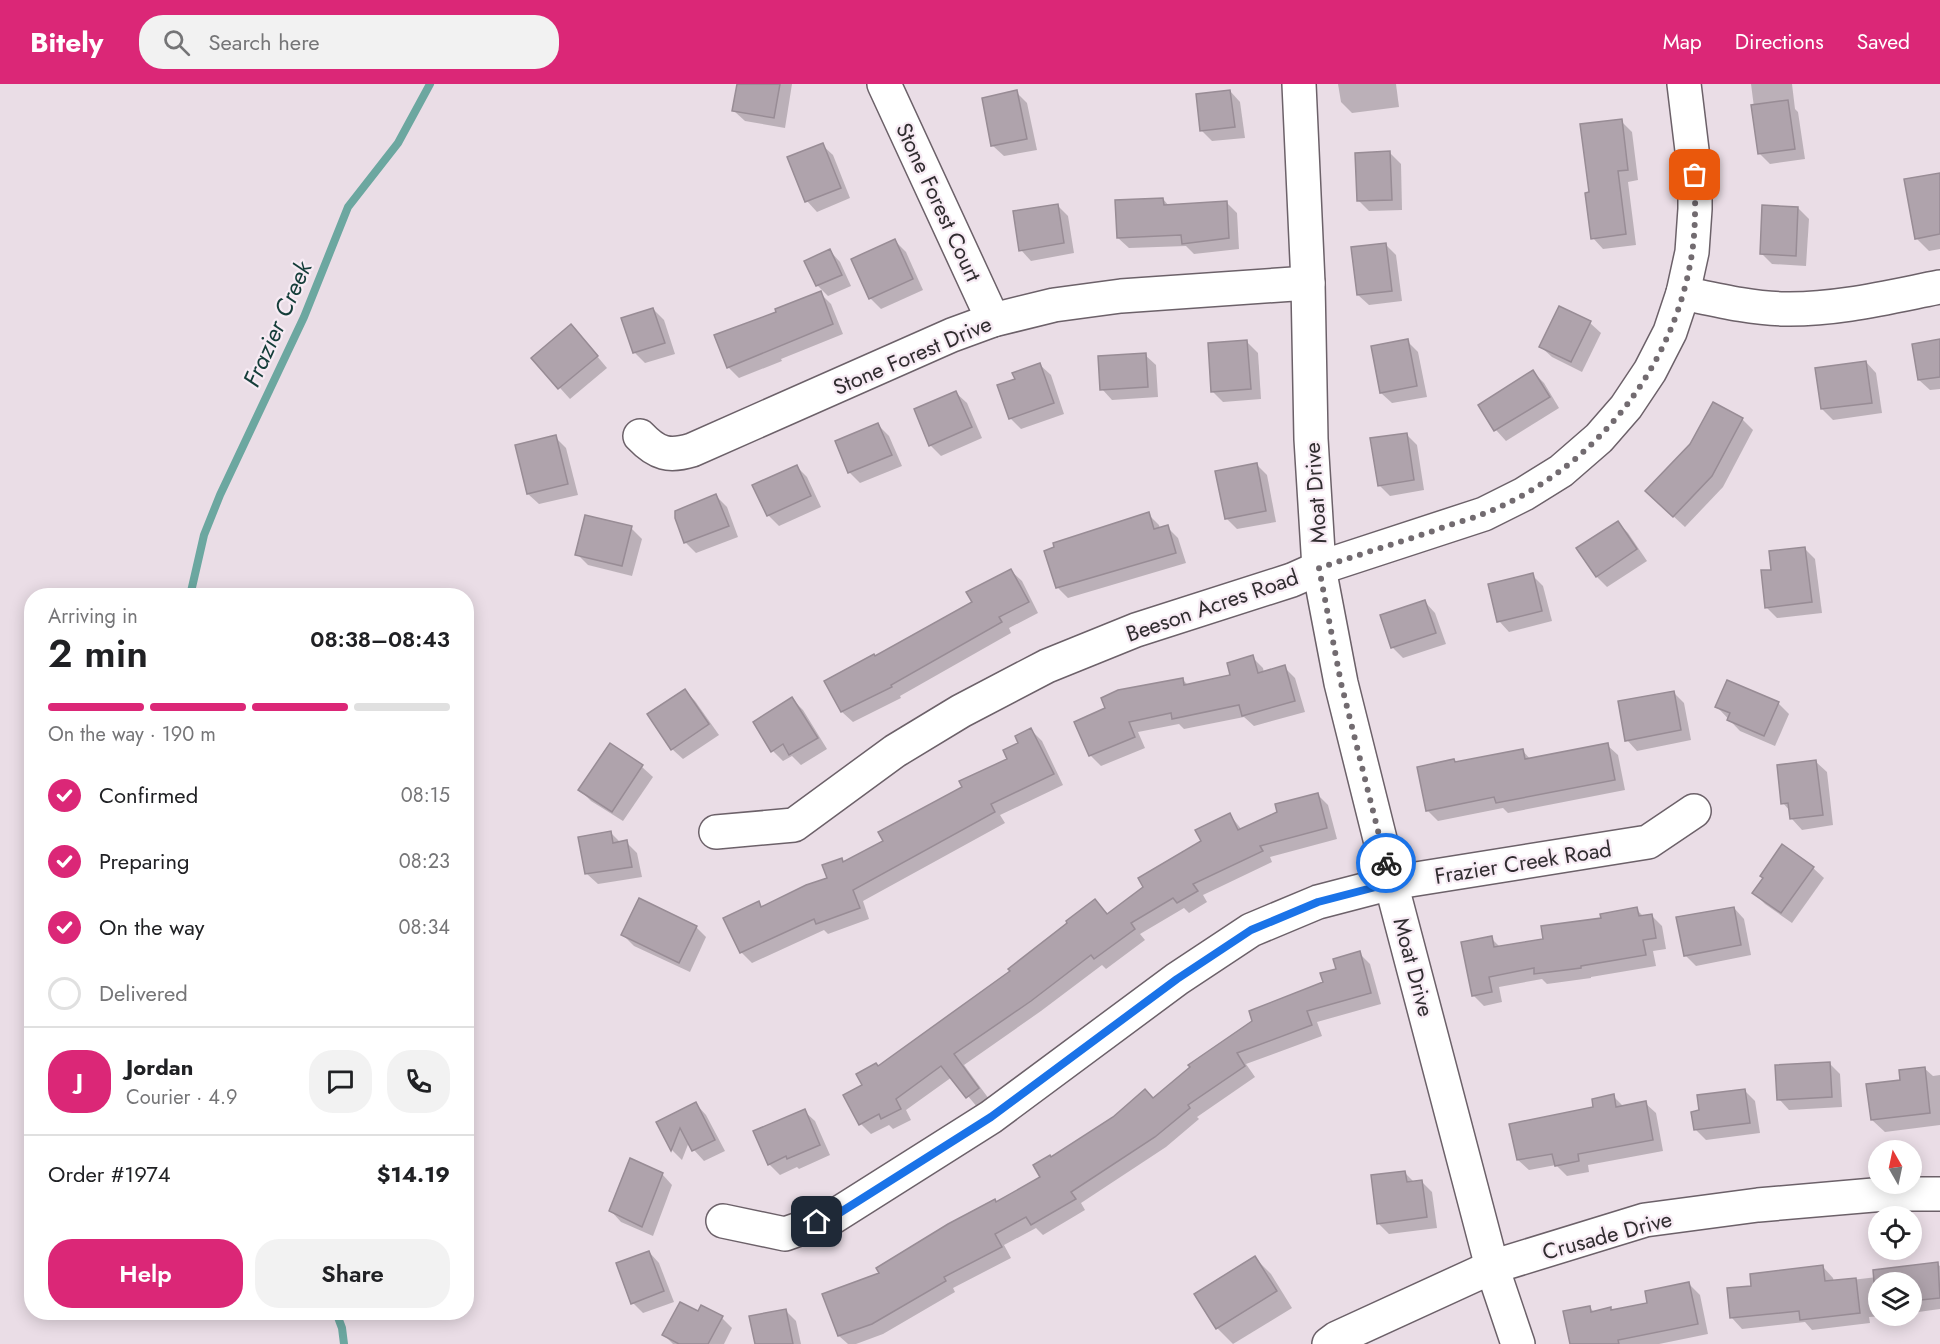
<!DOCTYPE html>
<html lang="en">
<head>
<meta charset="utf-8">
<style>
  :root { --surface:#fff; --page:#f2f2f2; --text:#202124; --muted:#757577; --line:#e0e0e0; --accent:#db2777 }
  body { margin:0; font-family:Jost,sans-serif; background:var(--page); color:var(--text); height:100vh; display:flex; flex-direction:column; font-size:22px; white-space:nowrap }
  * { box-sizing:border-box; margin:0 }
  p { font-size:20px; color:var(--muted) }
  .icon { flex:none; width:33px; height:33px; fill:none; stroke:currentColor; stroke-width:2; stroke-linecap:round; stroke-linejoin:round }
  .map { position:relative; flex:1; overflow:hidden }
  .drawer { position:absolute; left:24px; top:504px; width:450px; height:732px; display:flex; flex-direction:column; background:var(--surface); border-radius:24px; box-shadow:0 3px 15px #0003 }
  .drawer>* { flex:none }
  .needle { width:39px; rotate:351deg }
  .tools { position:absolute; left:1868px; top:1056px; display:grid; gap:12px }
  .tools a { display:grid; place-items:center; width:54px; height:54px; border-radius:50%; background:var(--surface); box-shadow:0 3px 15px #0003; font-size:30px }
  .pin { position:absolute; display:grid; place-items:center; width:51px; height:51px; color:#fff; margin:-26px; border-radius:12px; box-shadow:0 3px 9px #0006 }
  .courier { position:absolute; display:grid; place-items:center; width:60px; height:60px; margin:-30px; border:4px solid #1a73e8; border-radius:50%; background:#fff; color:#222; box-shadow:0 2px 8px #0007 }
  .summary em { font-style:normal; font-weight:600 }
  .summary div { display:flex; flex-direction:column-reverse }
  .summary { display:flex; align-items:center; justify-content:space-between; height:102px; padding:0 24px }
  h1 { font-size:39px; font-weight:600; line-height:45px }
  .bar { display:grid; grid-template-columns:repeat(4,1fr); gap:9px 6px; align-content:center; height:72px; padding:0 24px }
  .bar i { height:8px; border-radius:4px; background:var(--line) }
  .bar .on { background:var(--accent) }
  .bar p { grid-column:span 4 }
  .line { display:flex; align-items:center; gap:15px; padding:0 24px; border-top:2px solid var(--line) }
  .line div { flex:1 }
  .round { display:grid; place-items:center; flex:none; width:63px; height:63px; border-radius:24px; background:var(--page) }
  ol { padding:0 24px; list-style:none }
  li { display:flex; align-items:center; gap:18px; height:66px }
  li p { margin-inline-start:auto }
  li .icon { padding:6px; border-radius:50%; background:var(--accent); color:#fff; stroke-width:4 }
  li:last-child { color:var(--muted) }
  li i { width:33px; height:33px; border:3px solid var(--line); border-radius:50% }
  .button { display:flex; gap:12px; margin-top:auto; padding:12px 24px }
  .button a { flex:1; height:69px; border-radius:24px; background:var(--accent); color:#fff; font-size:24px; font-weight:600; line-height:69px; text-align:center }
  .button a+a { background:var(--page); color:var(--text) }
  header { display:flex; align-items:center; gap:36px; box-sizing:border-box; height:84px; padding:0 30px; background:var(--accent); color:#fff }
  header strong { font-size:28px }
  nav { display:flex; gap:33px; margin-inline-start:auto; font-size:21px }
  .search { width:420px; height:54px; background:var(--page); display:flex; align-items:center; gap:15px; box-sizing:border-box; padding:0 21px; border-radius:24px; color:var(--muted); font-size:22px }
  .map>svg:first-child { display:block }
  .shadow { fill:#0003 }
  .lines { fill:none; stroke-linecap:round; stroke-linejoin:round }
  .stream { stroke:#6ca7a0; stroke-width:8 }
  .building { fill:#afa3ac; stroke:#988c95; stroke-width:1.5 }
  .minor-casing { stroke:#6c6169; stroke-width:36 }
  .minor { stroke:#fff; stroke-width:33 }
  .done { stroke:#726b70; stroke-width:6; stroke-dasharray:0 10.8 }
  .route { stroke:#1a73e8; stroke-width:8 }
  .labels { text-anchor:middle; dominant-baseline:central; stroke-width:4.5; stroke-linejoin:round; paint-order:stroke }
  .street-label { font-size:22px; fill:#312d30; stroke:#f7ebf4 }
  .water-label { font-size:24px; font-style:italic; fill:#143d39; stroke:#f7ebf4 }
</style>
</head>
<body>
<header>
<strong>Bitely</strong>
<div class="search"><svg class="icon" aria-label="search" viewBox="0 0 24 24"><circle cx="10" cy="10" r="6"/><path d="M15 15l6 6"/></svg>Search here</div>
<nav><a>Map</a><a>Directions</a><a>Saved</a></nav>
</header>
<div class="map">
<svg width="1940" height="1260" viewBox="0 0 1940 1260">
  <rect width="100%" height="100%" fill="#eadde6"/>
  <g class="shadow">
    <path d="M739 0H792L785 44 745 37 734 27Z"/>
    <path d="M1338 0H1396L1399 23 1352 29 1341 18Z"/>
    <path d="M1751 0H1792L1795 25 1798 28 1805 75 1770 80 1760 70Z"/>
    <path d="M1230 7 1240 18 1245 54 1212 57 1201 46Z"/>
    <path d="M1016 8 1027 19 1037 66 1004 72 993 62Z"/>
    <path d="M1621 37 1632 48 1638 96 1628 98 1636 161 1603 165 1593 154 1590 110Z"/>
    <path d="M822 61 833 71 850 114 817 128 807 117Z"/>
    <path d="M1390 69 1401 80 1402 126 1369 127 1358 116Z"/>
    <path d="M1940 91V165L1929 167 1916 154Z"/>
    <path d="M1163 115 1169 122 1226 118 1237 129 1239 165 1194 170 1186 162 1129 164 1118 154Z"/>
    <path d="M1057 121 1068 132 1074 169 1031 177 1021 166Z"/>
    <path d="M1798 124 1809 135 1806 182 1772 180 1761 169Z"/>
    <path d="M895 157 906 168 923 206 881 225 870 214Z"/>
    <path d="M1385 160 1396 171 1402 217 1369 221 1358 211Z"/>
    <path d="M830 167 840 178 851 202 828 212 817 201Z"/>
    <path d="M820 209 831 220 843 250 781 275 782 277 739 294 728 283 778 229Z"/>
    <path d="M653 225 664 236 675 270 645 279 634 268Z"/>
    <path d="M1590 239 1601 249 1582 288 1552 273 1541 263Z"/>
    <path d="M581 253 607 284 570 315 533 274Z"/>
    <path d="M1407 257 1418 268 1427 313 1392 319 1381 309Z"/>
    <path d="M1940 257V305L1930 306 1919 296Z"/>
    <path d="M1247 258 1258 269 1261 315 1223 318 1212 307Z"/>
    <path d="M1145 271 1156 281 1158 313 1112 316 1102 305Z"/>
    <path d="M1866 278 1876 289 1882 329 1833 336 1822 325Z"/>
    <path d="M1040 281 1051 291 1064 330 1021 345 1010 334 1017 296Z"/>
    <path d="M1533 288 1544 299 1559 324 1506 357 1496 346 1480 322Z"/>
    <path d="M956 309 967 319 982 354 941 372 930 361Z"/>
    <path d="M1742 335 1753 346 1723 403 1685 443 1658 418Z"/>
    <path d="M878 341 889 352 902 382 860 399 849 388Z"/>
    <path d="M1406 350 1417 361 1424 406 1390 412 1379 401Z"/>
    <path d="M555 353 566 364 578 411 539 420 528 410Z"/>
    <path d="M1256 380 1267 391 1276 438 1237 445 1227 435Z"/>
    <path d="M797 383 807 393 821 423 779 442 768 431Z"/>
    <path d="M716 412 727 423 738 453 696 469 686 459 676 434Z"/>
    <path d="M1148 430 1159 441 1160 445 1167 443 1178 454 1186 479 1068 514 1058 504 1046 468Z"/>
    <path d="M1618 439 1628 449 1647 477 1607 503 1597 493 1578 465Z"/>
    <path d="M631 444 642 455 632 492 588 481 577 470Z"/>
    <path d="M1805 465 1815 475 1822 529 1777 534 1766 523 1773 487Z"/>
    <path d="M1011 487 1022 497 1038 529 1009 544 1011 549 900 612 901 614 853 638 842 628 826 598 875 573 974 519Z"/>
    <path d="M1532 491 1543 502 1552 537 1509 548 1499 537Z"/>
    <path d="M1425 518 1435 529 1446 560 1403 574 1392 563Z"/>
    <path d="M1252 573 1263 584 1264 589 1284 583 1295 594 1305 628 1254 642 1244 633 1184 645 1179 640 1138 648 1145 664 1101 682 1090 671 1076 639 1182 595 1188 601 1232 593Z"/>
    <path d="M685 607 695 617 719 651 683 675 672 665Z"/>
    <path d="M1673 608 1684 619 1691 656 1637 667 1627 656Z"/>
    <path d="M792 615 803 626 827 665 801 681 792 672 783 677 773 667Z"/>
    <path d="M1778 619 1789 630 1775 662 1740 647 1717 623Z"/>
    <path d="M1031 646 1042 657 1063 701 1000 731 1005 739 863 817 869 835 828 850 824 846 752 879 741 868 758 819 763 824 828 795 841 776 845 779 885 757 1009 675Z"/>
    <path d="M1607 661 1618 671 1625 706 1508 729 1503 724 1438 737 1427 726 1456 679 1523 667 1531 676Z"/>
    <path d="M1816 678 1827 688 1833 741 1802 746 1792 735 1790 727 1783 719Z"/>
    <path d="M642 683 653 693 623 737 591 717 580 706Z"/>
    <path d="M1317 710 1328 721 1337 755 1270 773 1272 778 1203 811 1207 818 1189 829 1184 824 1140 850 1145 856 1106 885 1102 881 1041 927 964 981 989 1015 978 1024 952 993 906 1026 911 1036 893 1045 889 1041 871 1050 861 1040 864 1002 879 984 1012 888 1095 817 1108 830 1203 758 1230 731 1242 746Z"/>
    <path d="M610 748 621 759 626 758 637 769 642 793 598 800 587 790Z"/>
    <path d="M1813 784 1824 794 1792 839 1765 820 1754 809Z"/>
    <path d="M1734 824 1744 835 1751 871 1696 882 1685 871Z"/>
    <path d="M1636 825 1644 833 1651 831 1662 842 1666 865 1653 867 1656 882 1591 893V894L1547 900 1542 895 1499 903 1502 918 1484 922 1473 911 1491 854 1500 863 1545 856Z"/>
    <path d="M696 843 706 853 690 888 634 862 623 851Z"/>
    <path d="M1359 869 1370 880 1381 920 1317 938 1322 952 1246 980 1255 993 1197 1033 1199 1035 1166 1063 1081 1119 1085 1126 1043 1151 1036 1144 1004 1161 1011 1174 953 1204 955 1208 883 1250 856 1260H848L839 1252 824 1211 881 1190 1042 1093 1051 1075 1153 1015 1324 899Z"/>
    <path d="M1829 979 1840 990 1842 1023 1789 1026 1779 1015Z"/>
    <path d="M1924 984 1933 992 1940 991V1041L1885 1048 1872 1036 1901 997Z"/>
    <path d="M1744 1006 1755 1017 1760 1049 1706 1056 1695 1045Z"/>
    <path d="M1613 1012 1624 1023 1645 1019 1656 1029 1663 1067 1588 1081 1589 1088 1567 1092 1556 1081 1529 1086 1518 1076Z"/>
    <path d="M696 1020 706 1031 725 1067 704 1077 694 1066 689 1058 682 1076 672 1066 658 1039Z"/>
    <path d="M804 1027 815 1037 830 1071 799 1085 797 1083 780 1091 769 1080Z"/>
    <path d="M1405 1089 1414 1098H1422L1432 1108 1437 1144 1389 1150 1378 1139Z"/>
    <path d="M662 1090 672 1101 653 1152 621 1138 611 1127Z"/>
    <path d="M649 1168 659 1179 674 1218 643 1229 633 1219Z"/>
    <path d="M1255 1174 1271 1190 1292 1224 1233 1260 1217 1244 1196 1211Z"/>
    <path d="M1937 1180 1940 1182V1225L1911 1229V1198H1878V1232H1885L1869 1233 1870 1239 1812 1246 1805 1238 1742 1245 1732 1234 1752 1203 1823 1183 1833 1194 1834 1198 1886 1192Z"/>
    <path d="M1689 1200 1700 1211 1708 1250 1659 1260H1572L1590 1224 1594 1228 1610 1225 1613 1227 1649 1220Z"/>
    <path d="M785 1226 796 1237 801 1260H756Z"/>
    <path d="M699 1229 722 1234 732 1244 724 1260H673L664 1251Z"/>
  </g>
  <g class="lines">
    <g class="stream">
      <path d="M190 512 204 451 220 411 304 233 348 123 398 59 430 0"/>
      <path d="M336 1228 342 1244 344 1260"/>
    </g>
  </g>
  <g class="building">
    <path d="M737 0H780L774 34 732 27Z"/>
    <path d="M1017 6 1027 55 991 62 982 14Z"/>
    <path d="M1230 6 1235 43 1200 47 1196 10Z"/>
    <path d="M1788 16 1795 65 1758 70 1751 21Z"/>
    <path d="M1622 35 1628 86 1618 87 1626 150 1591 155 1585 109 1589 108 1580 40Z"/>
    <path d="M823 59 841 104 805 118 787 73Z"/>
    <path d="M1390 67 1392 116 1357 117 1355 69Z"/>
    <path d="M1940 89V150L1915 155 1904 95Z"/>
    <path d="M1163 114 1164 121 1227 117 1229 154 1182 160 1181 151 1117 154 1115 116Z"/>
    <path d="M1058 120 1064 159 1019 167 1013 127Z"/>
    <path d="M1762 121 1798 123 1796 172 1760 170Z"/>
    <path d="M895 155 913 195 869 215 851 175Z"/>
    <path d="M1386 159 1392 207 1357 211 1351 163Z"/>
    <path d="M830 165 842 191 816 202 804 177Z"/>
    <path d="M821 207 833 240 727 284 714 251 776 228 775 225Z"/>
    <path d="M1559 222 1591 237 1571 278 1539 263Z"/>
    <path d="M653 224 665 259 633 269 621 234Z"/>
    <path d="M571 240 598 272 558 305 531 274Z"/>
    <path d="M1408 255 1417 302 1380 309 1371 262Z"/>
    <path d="M1940 255V293L1918 296 1912 260Z"/>
    <path d="M1247 256 1251 305 1211 308 1208 259Z"/>
    <path d="M1146 269 1148 303 1100 306 1098 272Z"/>
    <path d="M1866 277 1872 319 1821 325 1815 284Z"/>
    <path d="M1040 279 1054 319 1009 335 997 301 1015 295 1012 289Z"/>
    <path d="M1533 286 1550 313 1494 347 1478 321Z"/>
    <path d="M956 307 972 343 929 362 914 325Z"/>
    <path d="M1713 318 1743 334 1712 392 1673 433 1645 407 1690 360Z"/>
    <path d="M878 339 892 371 848 389 835 357Z"/>
    <path d="M1407 349 1414 396 1378 402 1370 354Z"/>
    <path d="M556 351 568 400 527 410 515 361Z"/>
    <path d="M1257 379 1266 427 1225 435 1215 387Z"/>
    <path d="M797 381 811 412 767 432 752 401Z"/>
    <path d="M716 410 729 442 684 459 675 434V427Z"/>
    <path d="M1149 428 1154 445 1168 441 1176 469 1056 504 1044 467 1054 463 1053 459Z"/>
    <path d="M585 431 632 442 622 482 575 471Z"/>
    <path d="M1618 437 1637 465 1596 493 1576 464Z"/>
    <path d="M1805 463 1812 518 1765 524 1761 486H1771L1769 467Z"/>
    <path d="M1011 485 1029 518 999 533 1002 538 891 601 892 603 841 628 824 597 874 570 875 572 972 518 966 508Z"/>
    <path d="M1533 489 1542 527 1497 538 1488 500Z"/>
    <path d="M1425 516 1436 549 1391 564 1380 531Z"/>
    <path d="M1253 571 1258 589 1285 581 1295 617 1242 632 1239 621 1172 635 1171 629 1129 638 1135 653 1089 672 1074 638 1105 624 1101 614 1118 606 1183 594 1184 601 1230 591 1227 579Z"/>
    <path d="M1727 596 1779 618 1764 652 1727 636 1730 629 1715 623Z"/>
    <path d="M685 605 709 640 671 666 647 630Z"/>
    <path d="M1674 607 1681 646 1625 657 1618 617Z"/>
    <path d="M792 613 818 654 789 671 783 660 771 668 753 638Z"/>
    <path d="M1031 644 1054 690 991 720 995 728 853 806 860 824 816 840 814 835 740 869 723 834 759 817 761 823 806 801 827 794 822 781 842 774 843 778 883 757 878 748 962 703 959 697 1007 675 1003 666 1018 659 1015 652Z"/>
    <path d="M610 659 643 681 612 728 578 706Z"/>
    <path d="M1608 659 1615 696 1496 719 1494 713 1426 727 1417 683 1454 675 1455 678 1523 665 1525 675Z"/>
    <path d="M1816 676 1823 731 1790 735 1788 719 1781 720 1777 681Z"/>
    <path d="M1318 709 1327 744 1260 762 1263 767 1193 800 1198 807 1177 819 1173 814 1131 839 1135 845 1094 875 1091 871 1031 917 954 970 979 1004 966 1014 941 982 896 1015 901 1025 881 1035 879 1030 859 1041 843 1011 862 1001 856 990 876 979 878 982 1010 887 1008 885 1067 839 1066 837 1095 815 1107 830 1143 803 1138 794 1201 757 1195 746 1230 729 1238 746 1277 728 1275 720Z"/>
    <path d="M611 747 613 759 627 756 632 783 585 790 578 753Z"/>
    <path d="M1782 760 1814 783 1781 829 1752 809 1763 794 1760 792Z"/>
    <path d="M639 814 697 842 679 879 621 851Z"/>
    <path d="M1637 823 1639 832 1652 830 1656 854 1643 856 1646 871 1581 882V884L1534 890V884L1489 893 1492 908 1472 912 1461 858 1492 852 1494 863 1543 855 1541 842 1601 834 1600 830Z"/>
    <path d="M1734 823 1741 861 1684 872 1676 833Z"/>
    <path d="M1360 867 1371 909 1307 927 1312 941 1237 969 1245 982 1188 1021 1190 1024 1155 1053 1071 1108 1076 1115 1031 1141 1026 1133 995 1150 1002 1163 944 1193 946 1197 872 1240 838 1252 822 1210 879 1189 876 1184 948 1140 995 1115 996 1118 1040 1093 1033 1081 1050 1071 1051 1073 1113 1033 1145 1005 1153 1014 1190 983 1188 981 1252 937 1249 927 1323 898 1320 889 1336 885 1333 875Z"/>
    <path d="M1830 978 1832 1013 1777 1016 1775 981Z"/>
    <path d="M1925 983 1930 1029 1871 1036 1866 1000 1900 996 1899 986Z"/>
    <path d="M1745 1005 1750 1039 1694 1046 1691 1028 1699 1026 1697 1011Z"/>
    <path d="M1614 1010 1616 1023 1646 1017 1653 1056 1578 1070 1579 1077 1555 1082 1552 1070 1517 1076 1509 1040 1593 1023 1592 1015Z"/>
    <path d="M696 1018 715 1056 692 1067 680 1044 671 1067 656 1038Z"/>
    <path d="M805 1025 820 1061 787 1075 786 1072 768 1081 753 1047Z"/>
    <path d="M630 1074 663 1089 642 1143 609 1127Z"/>
    <path d="M1405 1087 1407 1098 1422 1096 1427 1133 1377 1140 1371 1091Z"/>
    <path d="M649 1167 664 1207 631 1220 616 1179Z"/>
    <path d="M1255 1172 1277 1207 1216 1245 1194 1210Z"/>
    <path d="M1938 1178 1940 1214 1911 1217V1198H1874L1873 1186Z"/>
    <path d="M1823 1181 1825 1197 1856 1194 1860 1229 1800 1236 1799 1227 1730 1234 1727 1204 1751 1202 1750 1190Z"/>
    <path d="M1689 1198 1698 1240 1618 1256 1619 1260H1570L1563 1227 1590 1222 1591 1228 1611 1223V1226L1647 1219 1645 1207Z"/>
    <path d="M680 1218 698 1227 701 1221 723 1232 708 1260H679L662 1251Z"/>
    <path d="M786 1225 793 1260H755L749 1232Z"/>
  </g>
  <g class="lines">
    <defs>
      <g id="minor">
        <path d="M884 0 993 236"/>
        <path d="M1299 0 1308 199 1311 355 1319 484 1341 599 1391 799 1492 1183 1518 1260"/>
        <path d="M1683 209C1717 216 1750 224 1784 225 1837 226 1889 213 1940 203"/>
        <path d="M640 352C657 370 669 373 692 366L952 251 993 236 1054 221 1121 212 1308 199"/>
        <path d="M716 748 794 741 895 667 961 627 1047 582 1136 546 1292 496 1319 484 1484 430 1524 410 1561 387 1599 354 1626 323 1650 287 1670 248 1683 209 1692 168 1695 125V91L1684 0"/>
        <path d="M723 1137 785 1150 833 1133 991 1033 1177 895 1251 846 1318 818 1391 799 1648 758 1694 727"/>
        <path d="M1329 1260 1337 1254 1492 1183 1645 1136 1758 1121 1885 1110H1940"/>
      </g>
    </defs>
    <use href="#minor" class="minor-casing"/>
    <use href="#minor" class="minor"/>
  </g>
  <g class="lines">
    <path class="done" d="M1386 779 1341 599 1319 484C1358 471 1397 459 1436 446 1451 440 1468 436 1483 430 1593 387 1675 284 1692 169 1696 143 1695 117 1695 91"/>
    <path class="route" d="M817 1138 833 1133 991 1033 1177 895 1251 846 1318 818 1391 799 1386 779"/>
  </g>
  <g class="labels">
    <g class="street-label">
      <text transform="translate(939 118) rotate(65)">Stone Forest Court</text>
      <text transform="translate(912 271) rotate(-23)">Stone Forest Drive</text>
      <text transform="translate(1315 409) rotate(-94)">Moat Drive</text>
      <text transform="translate(1212 521) rotate(-19)">Beeson Acres Road</text>
      <text transform="translate(1523 778) rotate(-9)">Frazier Creek Road</text>
      <text transform="translate(1414 883) rotate(75)">Moat Drive</text>
      <text transform="translate(1607 1151) rotate(-15)">Crusade Drive</text>
    </g>
    <g class="water-label">
      <text transform="translate(277 240) rotate(-66)">Frazier Creek</text>
    </g>
  </g>
</svg>
<div class="tools">
<a><svg class="needle" viewBox="-14 -14 28 28"><path d="M0-13l5 13h-10z" fill="#e53935"/><path d="M0 13l5-13h-10z" fill="#757577"/></svg></a>
<a><svg class="icon" aria-label="locate" viewBox="0 0 24 24"><circle cx="12" cy="12" r="6"/><path d="M12 2v4M12 18v4M2 12h4M18 12h4"/></svg></a>
<a><svg class="icon" aria-label="layers" viewBox="0 0 24 24"><path d="M12 4l9 5-9 5-9-5zM3 14l9 5 9-5"/></svg></a>
</div>
<div class="pin" style="left:1695px;top:91px;background:#ea580c"><svg class="icon" aria-label="bag" viewBox="0 0 24 24"><path d="M5 8h14l-1 12H6zM9 8a3 3 0 0 1 6 0"/></svg></div>
<div class="pin" style="left:817px;top:1138px;background:#1f2937"><svg class="icon" aria-label="home" viewBox="0 0 24 24"><path d="M3 11l9-7 9 7M6 9v11h12V9"/></svg></div>
<div class="courier" style="left:1386px;top:779px"><svg class="icon" aria-label="bike" viewBox="0 0 24 24"><circle cx="6" cy="16" r="4"/><circle cx="18" cy="16" r="4"/><path d="M6 16l4-8h5l3 8M10 8l3 8H6M13 5h3"/></svg></div>
<section class="drawer">
<div class="summary"><div><h1>2 min</h1><p>Arriving in</p></div><em>08:38–08:43</em></div>
<div class="bar"><i class="on"></i><i class="on"></i><i class="on"></i><i></i><p>On the way · 190 m</p></div>
<ol>
<li><svg class="icon" aria-label="check" viewBox="0 0 24 24"><path d="M5 12l5 5 9-10"/></svg>Confirmed<p>08:15</p></li>
<li><svg class="icon" aria-label="check" viewBox="0 0 24 24"><path d="M5 12l5 5 9-10"/></svg>Preparing<p>08:23</p></li>
<li><svg class="icon" aria-label="check" viewBox="0 0 24 24"><path d="M5 12l5 5 9-10"/></svg>On the way<p>08:34</p></li>
<li><i></i>Delivered</li>
</ol>
<div class="line" style="height:108px"><b class="round" style="background:var(--accent);color:#fff">J</b><div><b>Jordan</b><p>Courier · 4.9</p></div><a class="round"><svg class="icon" aria-label="chat" viewBox="0 0 24 24"><path d="M4 5h16v11H9l-5 4z"/></svg></a><a class="round"><svg class="icon" aria-label="phone" viewBox="0 0 24 24"><path d="M5 4h4l2 5-3 2q2 4 5 5l2-3 5 2v4C11 20 4 13 5 4z"/></svg></a></div>
<div class="line" style="height:78px"><div>Order #1974</div><b>$14.19</b></div>
<div class="button"><a>Help</a><a>Share</a></div>
</section>
</div>
</body>
</html>
